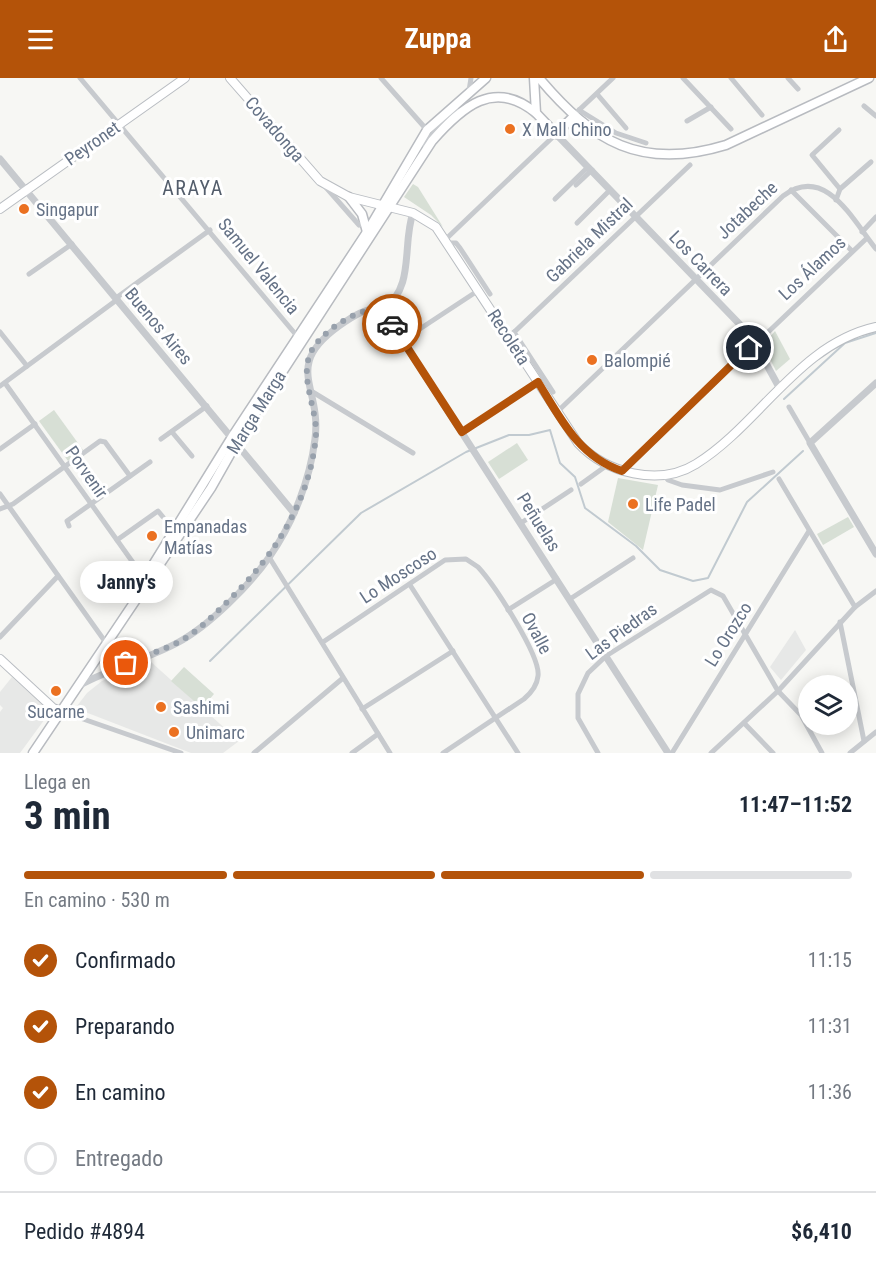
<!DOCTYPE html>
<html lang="es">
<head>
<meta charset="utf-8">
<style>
  :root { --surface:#fff; --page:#f6f6f7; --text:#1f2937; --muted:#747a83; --line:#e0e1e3; --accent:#b45309 }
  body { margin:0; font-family:"Roboto Condensed",sans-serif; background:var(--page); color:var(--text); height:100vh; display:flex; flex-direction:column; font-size:22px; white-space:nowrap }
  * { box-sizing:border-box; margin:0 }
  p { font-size:20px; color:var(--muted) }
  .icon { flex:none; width:33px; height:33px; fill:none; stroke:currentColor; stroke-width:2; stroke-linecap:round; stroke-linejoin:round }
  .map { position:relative; height:675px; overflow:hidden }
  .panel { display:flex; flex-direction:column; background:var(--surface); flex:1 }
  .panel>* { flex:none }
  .controls { position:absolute; left:798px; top:597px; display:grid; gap:12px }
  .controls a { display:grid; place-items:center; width:60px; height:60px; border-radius:50%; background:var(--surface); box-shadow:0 3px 15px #0003; font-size:30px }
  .pin { position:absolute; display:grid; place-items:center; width:51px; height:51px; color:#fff; margin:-26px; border:3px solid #fff; border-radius:50%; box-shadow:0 2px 6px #0007 }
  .courier { position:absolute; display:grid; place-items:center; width:60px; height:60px; margin:-30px; border:4px solid #b45309; border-radius:50%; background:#fff; color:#222; box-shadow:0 2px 8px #0007 }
  .bubble { position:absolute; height:42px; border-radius:21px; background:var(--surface); box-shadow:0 3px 15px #0003; font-size:20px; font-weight:700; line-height:42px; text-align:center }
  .headline em { font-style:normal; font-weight:700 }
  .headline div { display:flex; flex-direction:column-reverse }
  .headline { display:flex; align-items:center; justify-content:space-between; height:102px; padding:0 24px }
  h1 { font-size:39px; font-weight:700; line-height:45px }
  .bar { display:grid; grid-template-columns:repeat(4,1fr); gap:9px 6px; align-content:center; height:72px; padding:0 24px }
  .bar i { height:8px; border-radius:4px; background:var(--line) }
  .bar .selected { background:var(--accent) }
  .bar p { grid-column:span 4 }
  .line { display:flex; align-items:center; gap:15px; padding:0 24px; border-top:2px solid var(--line) }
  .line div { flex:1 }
  ol { padding:0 24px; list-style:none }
  li { display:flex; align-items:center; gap:18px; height:66px }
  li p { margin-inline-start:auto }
  li .icon { padding:6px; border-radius:50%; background:var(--accent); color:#fff; stroke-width:4 }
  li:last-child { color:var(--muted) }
  li i { width:33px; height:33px; border:3px solid var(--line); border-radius:50% }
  header { display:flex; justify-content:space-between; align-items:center; height:78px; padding:0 24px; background:var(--accent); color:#fff; font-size:27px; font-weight:700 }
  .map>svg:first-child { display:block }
  .built { fill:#e7e8e7 }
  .green { fill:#d7dfd5 }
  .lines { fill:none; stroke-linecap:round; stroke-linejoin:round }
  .stream { stroke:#c1cad0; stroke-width:2 }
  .secondary-casing { stroke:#b9bdc2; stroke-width:10 }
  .primary-casing { stroke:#b8bbc0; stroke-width:11 }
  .minor { stroke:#c7cace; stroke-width:5 }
  .tertiary { stroke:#c7cace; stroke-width:7 }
  .secondary { stroke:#fff; stroke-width:8 }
  .primary { stroke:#fff; stroke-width:8 }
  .done { stroke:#98a1ac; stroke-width:6; stroke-dasharray:0 10.8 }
  .route { stroke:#b45309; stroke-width:8 }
  .poi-dot { fill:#eb7121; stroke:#fff; stroke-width:2 }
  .labels { text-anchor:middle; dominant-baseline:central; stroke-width:6; stroke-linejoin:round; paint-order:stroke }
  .street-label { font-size:18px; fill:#657286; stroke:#fff }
  .poi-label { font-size:18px; fill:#657286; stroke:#fff; text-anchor:start }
  .neighbourhood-label { font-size:20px; letter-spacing:1.5px; fill:#535d6b; stroke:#fff }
</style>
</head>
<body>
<header><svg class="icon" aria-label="menu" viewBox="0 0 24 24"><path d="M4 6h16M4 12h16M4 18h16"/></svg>Zuppa<svg class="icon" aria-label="share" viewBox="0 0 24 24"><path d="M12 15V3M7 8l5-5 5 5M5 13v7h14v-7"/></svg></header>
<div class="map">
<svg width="876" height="675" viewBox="0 0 876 675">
  <rect width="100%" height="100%" fill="#f7f7f4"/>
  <g class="built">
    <path d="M795 552 806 572 781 602 770 589Z"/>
    <path d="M151 584 239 663 223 675H191L80 632 77 628 87 615 102 603Z"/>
    <path d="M12 599 50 634 20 675H0V634L3 630 0 627V614Z"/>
  </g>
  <g class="green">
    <path d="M413 106 418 109 443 149 431 137 404 119Z"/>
    <path d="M775 253 790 281 776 293 763 267Z"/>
    <path d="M54 332 83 372 68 383 39 343Z"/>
    <path d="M517 365 528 382 499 401 488 384Z"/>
    <path d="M618 400 658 407 643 472 608 444Z"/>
    <path d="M848 439 854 449 823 467 817 456Z"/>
    <path d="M184 589 214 616 202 630 171 603Z"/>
  </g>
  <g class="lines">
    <g class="stream">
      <path d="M784 321 845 265 876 255"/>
      <path d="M210 583 361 435 466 374 509 357H529L550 352 560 385 575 399 585 430 636 468 660 492 693 503 708 500 747 424 803 373"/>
    </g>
    <defs>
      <g id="secondary">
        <path d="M230 0 320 103 349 119 413 135 436 149 578 365C606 395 659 409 696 386 760 346 799 266 876 249"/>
        <path d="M0 131 185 0"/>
        <path d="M0 581 53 630 63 634"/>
      </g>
      <g id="primary">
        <path d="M534 0 536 35 556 56 573 39"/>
        <path d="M539 0C593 64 641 93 726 67L869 0"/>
        <path d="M349 119 362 136 367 154"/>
        <path d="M143 503 232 359 367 154 427 52 486 0"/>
        <path d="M33 675 211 410 237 364 432 63C462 29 494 0 536 35"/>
      </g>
    </defs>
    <use href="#secondary" class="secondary-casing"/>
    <use href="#primary" class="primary-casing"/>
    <g class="minor">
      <path d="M80 0 297 258"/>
      <path d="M381 0 427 52 425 68"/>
      <path d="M683 0 731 51"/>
      <path d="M731 0 762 37"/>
      <path d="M788 0 798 11"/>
      <path d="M469 13 471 0"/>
      <path d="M597 16 626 50"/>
      <path d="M864 28 876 38"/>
      <path d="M579 32 616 55 646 65"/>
      <path d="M578 33 613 0"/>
      <path d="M687 43 711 29"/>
      <path d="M839 52 812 77 840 111"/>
      <path d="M323 106 359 147"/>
      <path d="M576 107 592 92"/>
      <path d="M791 112 852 173"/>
      <path d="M555 121 588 89"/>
      <path d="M836 122 840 111 871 84"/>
      <path d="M577 145 610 112"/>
      <path d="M862 154 876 139"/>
      <path d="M446 161 556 56"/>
      <path d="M448 165H456L460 170 490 216"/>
      <path d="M29 196 72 166"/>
      <path d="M116 220 210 152"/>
      <path d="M0 254 27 288"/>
      <path d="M514 254 553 314"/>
      <path d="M509 259 690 87"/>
      <path d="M403 262 479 212"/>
      <path d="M5 305 144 500"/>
      <path d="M0 308 118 221"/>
      <path d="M311 313 413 375"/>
      <path d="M789 329 810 365"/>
      <path d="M557 334 783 118C825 86 852 141 876 171"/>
      <path d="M172 354 192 378"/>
      <path d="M462 354 538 304"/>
      <path d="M161 361 207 328"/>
      <path d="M0 371 35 346"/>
      <path d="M622 393 867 160"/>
      <path d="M663 396 668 402 682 407 720 412 773 394"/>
      <path d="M779 401 855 529"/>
      <path d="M581 406 606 388"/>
      <path d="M0 416 104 562"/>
      <path d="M0 431 13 426 100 363 105 364 130 398"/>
      <path d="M521 445 571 412"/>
      <path d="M69 448 67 443 150 384"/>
      <path d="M117 462 158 433 163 439"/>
      <path d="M269 479 390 675"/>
      <path d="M410 507 518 675"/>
      <path d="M570 521 633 480"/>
      <path d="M508 532 557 501"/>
      <path d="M840 544 864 663"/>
      <path d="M0 559 58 498"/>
      <path d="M323 564 445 482 466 481 478 489C493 505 541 578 538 598 537 608 531 615 524 621L443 675"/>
      <path d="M362 631 453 573"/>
      <path d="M63 634 181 675"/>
      <path d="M744 645 773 675"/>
      <path d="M254 675 343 600"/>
      <path d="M352 675 378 656"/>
      <path d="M598 675 578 640V616L588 595 606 578 711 512 723 518 778 613 801 637 822 675"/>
      <path d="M672 675 809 453"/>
      <path d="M711 675 778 613 855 529 876 513"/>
      <path d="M850 675 876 654"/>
    </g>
    <g class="tertiary">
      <path d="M556 56 751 258 780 311"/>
      <path d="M429 62 455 32"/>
      <path d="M0 81 294 435"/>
      <path d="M384 230 392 246 668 675"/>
      <path d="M876 305 810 365 876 476"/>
      <path d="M82 606C112 590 147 581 177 565 209 548 250 507 270 478 293 445 310 402 315 361 322 308 282 289 339 248 353 238 367 229 384 230 415 210 402 165 413 135"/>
    </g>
    <use href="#secondary" class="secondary"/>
    <use href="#primary" class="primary"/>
  </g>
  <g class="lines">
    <path class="done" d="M126 585C143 578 161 573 177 565 196 555 211 540 226 525 273 480 311 423 316 356 317 330 298 297 312 272 324 251 360 229 384 230L392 246"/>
    <path class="route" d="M392 246 462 354 538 304C560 340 579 379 622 393L749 270"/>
  </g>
  <g class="poi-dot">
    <circle cx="510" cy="51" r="6"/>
    <circle cx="24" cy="131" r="6"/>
    <circle cx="592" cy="282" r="6"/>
    <circle cx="633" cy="426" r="6"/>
    <circle cx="152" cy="458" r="6"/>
    <circle cx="56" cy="613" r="6"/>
    <circle cx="161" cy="629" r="6"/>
    <circle cx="174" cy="654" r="6"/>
  </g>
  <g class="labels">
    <g class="street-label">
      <text transform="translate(275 51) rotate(49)">Covadonga</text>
      <text transform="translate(92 65) rotate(-35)">Peyronet</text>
      <text transform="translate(747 132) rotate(-43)">Jotabeche</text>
      <text transform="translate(589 162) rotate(-44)">Gabriela Mistral</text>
      <text transform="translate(701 185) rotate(46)">Los Carrera</text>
      <text transform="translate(259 188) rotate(51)">Samuel Valencia</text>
      <text transform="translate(812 190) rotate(-43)">Los Álamos</text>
      <text transform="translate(159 248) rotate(50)">Buenos Aires</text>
      <text transform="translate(509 259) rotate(57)">Recoleta</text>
      <text transform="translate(256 334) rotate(-58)">Marga Marga</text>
      <text transform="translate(87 394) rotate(55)">Porvenir</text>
      <text transform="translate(539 444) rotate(58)">Peñuelas</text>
      <text transform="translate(398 497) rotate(-33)">Lo Moscoso</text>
      <text transform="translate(621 553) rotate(-36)">Las Piedras</text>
      <text transform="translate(537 555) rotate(62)">Ovalle</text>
      <text transform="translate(728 556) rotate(-58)">Lo Orozco</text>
    </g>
    <g class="poi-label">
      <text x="522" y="51">X Mall Chino</text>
      <text x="36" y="131">Singapur</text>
      <text x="604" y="282">Balompié</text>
      <text x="645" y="426">Life Padel</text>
      <text x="164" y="448">Empanadas<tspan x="164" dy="21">Matías</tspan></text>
      <text x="173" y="629">Sashimi</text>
      <text x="56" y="633" text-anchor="middle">Sucarne</text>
      <text x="186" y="654">Unimarc</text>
    </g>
    <g class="neighbourhood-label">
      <text x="193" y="110">ARAYA</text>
    </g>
  </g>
</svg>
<div class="controls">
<a><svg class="icon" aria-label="layers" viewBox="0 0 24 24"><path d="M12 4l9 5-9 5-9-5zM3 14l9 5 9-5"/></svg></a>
</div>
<div class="pin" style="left:126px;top:585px;background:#ea580c"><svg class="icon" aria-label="bag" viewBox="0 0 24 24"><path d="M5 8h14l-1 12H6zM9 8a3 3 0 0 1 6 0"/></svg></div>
<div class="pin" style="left:749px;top:270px;background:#1f2937"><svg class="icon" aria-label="home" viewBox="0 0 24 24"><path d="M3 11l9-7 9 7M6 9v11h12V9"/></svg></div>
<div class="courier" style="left:392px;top:246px"><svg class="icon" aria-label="car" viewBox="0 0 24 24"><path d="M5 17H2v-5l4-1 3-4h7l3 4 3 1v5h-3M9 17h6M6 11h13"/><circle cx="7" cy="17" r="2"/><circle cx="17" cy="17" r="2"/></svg></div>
<div class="bubble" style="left:80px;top:483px;width:93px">Janny's</div>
</div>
<section class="panel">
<div class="headline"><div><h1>3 min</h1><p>Llega en</p></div><em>11:47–11:52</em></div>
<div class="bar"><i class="selected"></i><i class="selected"></i><i class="selected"></i><i></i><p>En camino · 530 m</p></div>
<ol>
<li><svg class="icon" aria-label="check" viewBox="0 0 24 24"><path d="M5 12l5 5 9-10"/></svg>Confirmado<p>11:15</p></li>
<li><svg class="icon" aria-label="check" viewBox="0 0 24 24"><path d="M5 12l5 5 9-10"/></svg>Preparando<p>11:31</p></li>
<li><svg class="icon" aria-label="check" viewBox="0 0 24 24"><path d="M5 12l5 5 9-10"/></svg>En camino<p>11:36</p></li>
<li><i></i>Entregado</li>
</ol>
<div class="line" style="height:78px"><div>Pedido #4894</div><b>$6,410</b></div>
</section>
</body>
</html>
